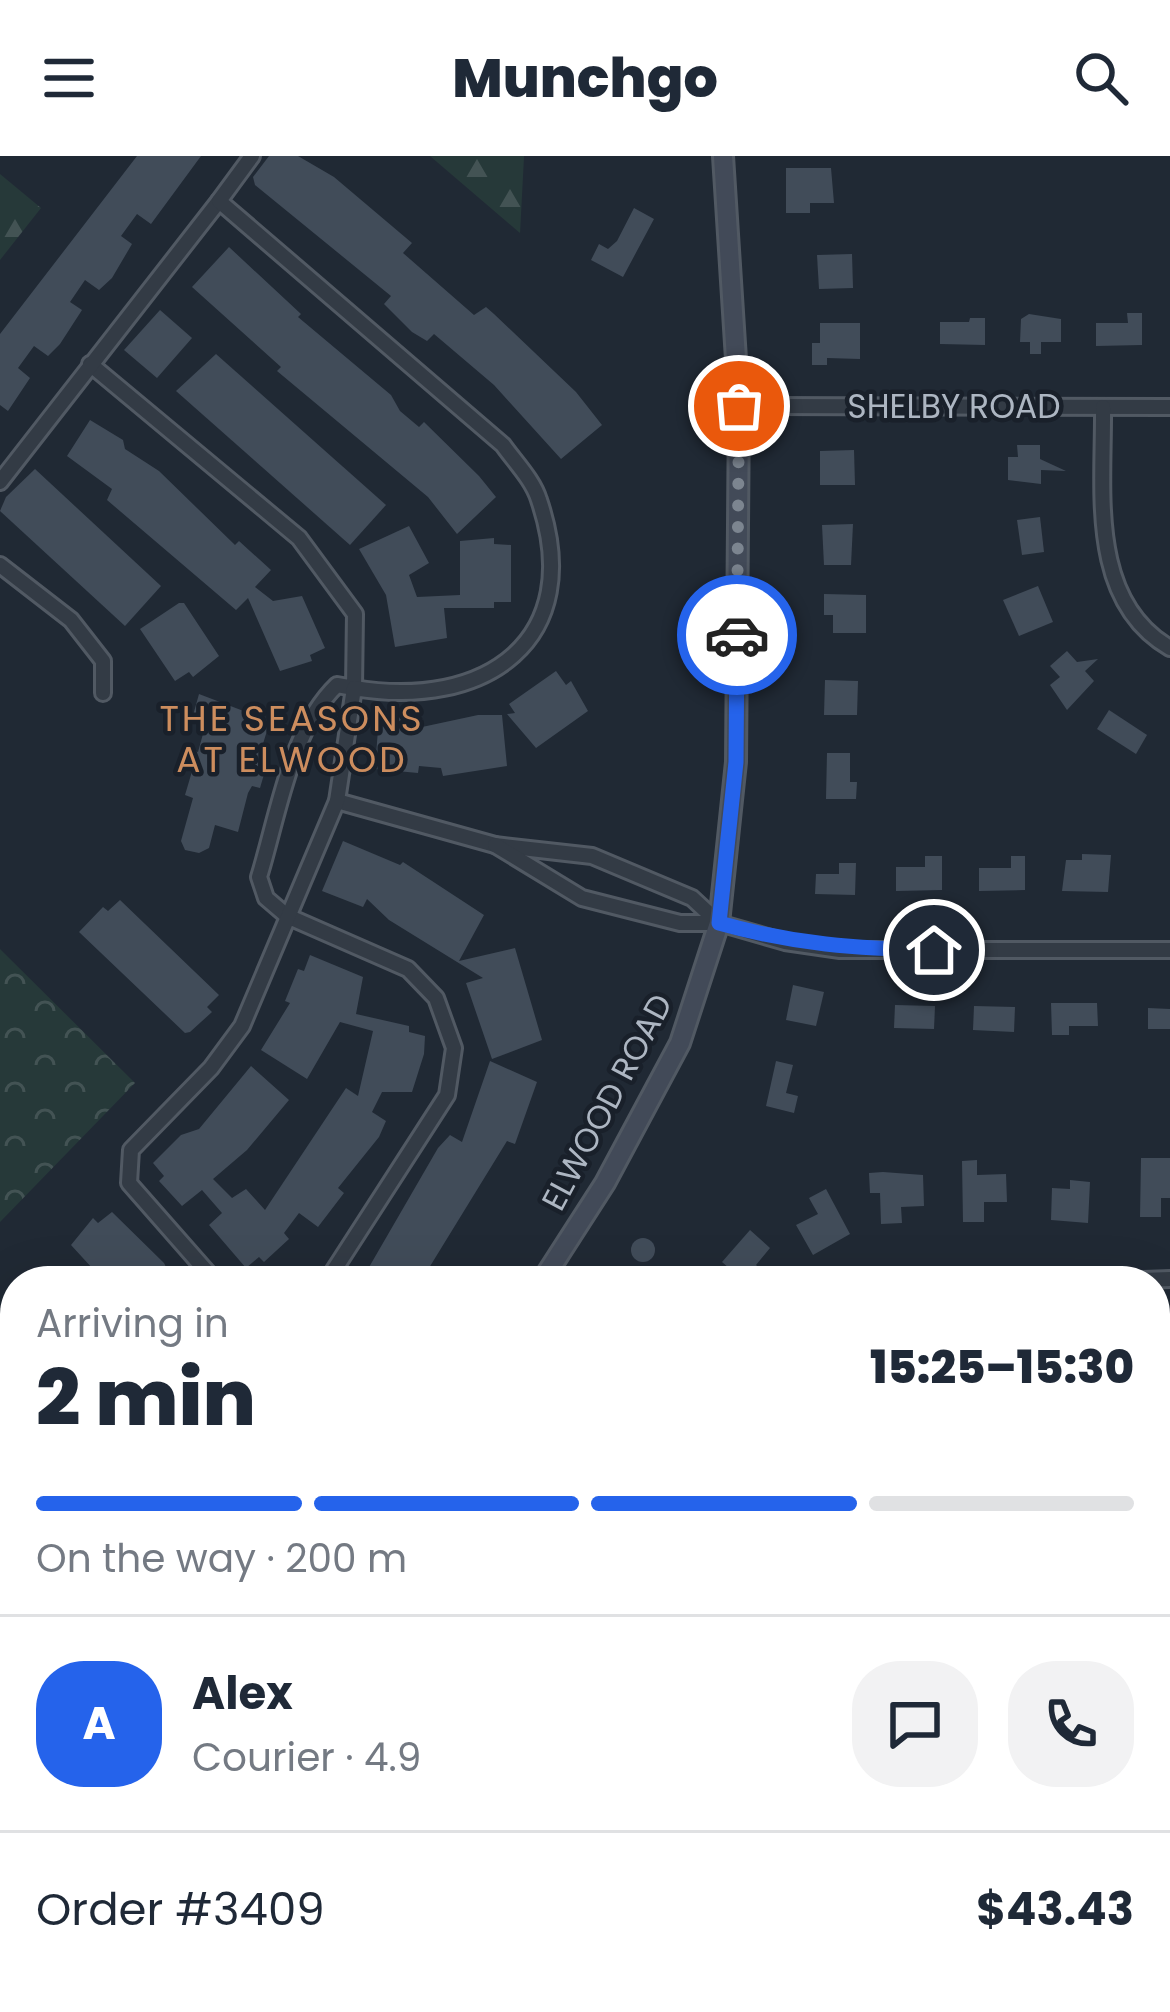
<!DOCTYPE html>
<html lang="en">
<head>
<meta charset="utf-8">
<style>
  :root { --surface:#fff; --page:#f2f2f3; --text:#1f2937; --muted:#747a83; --line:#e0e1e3; --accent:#2563eb }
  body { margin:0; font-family:Poppins,sans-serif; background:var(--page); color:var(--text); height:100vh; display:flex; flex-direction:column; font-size:45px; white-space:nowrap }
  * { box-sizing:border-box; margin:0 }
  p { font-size:39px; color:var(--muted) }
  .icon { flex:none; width:66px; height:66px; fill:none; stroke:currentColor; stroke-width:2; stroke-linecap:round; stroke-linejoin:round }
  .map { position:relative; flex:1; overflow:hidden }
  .drawer { position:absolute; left:0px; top:1110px; width:1170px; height:747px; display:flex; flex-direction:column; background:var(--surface); border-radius:48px 48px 0 0; box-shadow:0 12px 48px #0002 }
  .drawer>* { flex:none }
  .pin { position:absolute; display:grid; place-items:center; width:102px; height:102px; color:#fff; margin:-51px; border:6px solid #fff; border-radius:50%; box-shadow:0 3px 12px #0007 }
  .courier { position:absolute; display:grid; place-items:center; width:120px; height:120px; margin:-60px; border:9px solid #2563eb; border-radius:50%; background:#fff; color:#222; box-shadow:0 3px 15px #0007 }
  .headline em { font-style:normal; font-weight:800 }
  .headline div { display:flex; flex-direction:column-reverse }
  .headline { display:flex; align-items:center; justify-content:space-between; height:204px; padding:0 36px }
  h1 { font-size:78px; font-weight:800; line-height:90px }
  .bar { display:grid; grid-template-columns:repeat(4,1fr); gap:18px 12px; align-content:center; height:144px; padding:0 36px }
  .bar i { height:15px; border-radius:9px; background:var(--line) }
  .bar .current { background:var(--accent) }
  .bar p { grid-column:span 4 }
  .line { display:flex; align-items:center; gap:30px; padding:0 36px; border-top:3px solid var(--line) }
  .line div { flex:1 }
  .round { display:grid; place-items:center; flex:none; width:126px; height:126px; border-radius:48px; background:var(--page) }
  header { display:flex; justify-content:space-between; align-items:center; height:156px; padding:0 36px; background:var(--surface); font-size:54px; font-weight:800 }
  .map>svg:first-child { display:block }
  .forest { fill:url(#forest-firs) }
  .park { fill:url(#park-crowns) }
  .building { fill:#414c59 }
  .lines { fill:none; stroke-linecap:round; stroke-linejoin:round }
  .minor-casing { stroke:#515963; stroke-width:20 }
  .secondary-casing { stroke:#515963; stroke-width:24 }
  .minor { stroke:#333b45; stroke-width:14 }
  .secondary { stroke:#424a58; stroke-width:18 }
  .done { stroke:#7c8590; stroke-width:12; stroke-dasharray:0 21.6 }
  .route { stroke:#2563eb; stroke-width:15 }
  .labels { text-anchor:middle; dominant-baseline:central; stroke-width:9; stroke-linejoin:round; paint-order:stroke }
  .street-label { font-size:33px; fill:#adb6c2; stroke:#19202a }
  .neighbourhood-label { font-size:36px; letter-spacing:3px; fill:#cd8d5e; stroke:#19202a }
</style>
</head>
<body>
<header><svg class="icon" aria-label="menu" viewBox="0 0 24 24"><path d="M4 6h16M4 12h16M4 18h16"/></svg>Munchgo<svg class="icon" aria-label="search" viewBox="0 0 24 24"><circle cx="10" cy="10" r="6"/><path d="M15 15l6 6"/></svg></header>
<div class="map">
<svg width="1170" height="1856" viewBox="0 0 1170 1856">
  <defs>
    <pattern id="forest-firs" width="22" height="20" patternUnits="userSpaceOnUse" patternTransform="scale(3)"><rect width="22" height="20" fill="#263939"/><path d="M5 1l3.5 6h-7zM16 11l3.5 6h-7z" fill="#435354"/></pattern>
    <pattern id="park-crowns" width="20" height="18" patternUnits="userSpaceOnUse" patternTransform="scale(3)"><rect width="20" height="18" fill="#263939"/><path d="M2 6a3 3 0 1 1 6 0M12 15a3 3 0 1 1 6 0" fill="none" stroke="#435354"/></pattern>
  </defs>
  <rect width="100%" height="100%" fill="#202934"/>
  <g class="forest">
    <path d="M430 0H524L520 77Z"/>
    <path d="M0 18 41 52 0 104Z"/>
  </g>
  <path class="park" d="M0 793 135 927 0 1066Z"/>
  <g class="building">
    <path d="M137 0H201L151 68 137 58 121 80 132 88 112 122 99 134 85 124 70 146 82 154 60 188 48 200 34 190 18 212 30 222 8 255 0 249V178Z"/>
    <path d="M269 0H298L334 21 412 87 403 97 474 159 486 151 494 158 576 236 602 269 561 303 494 229 434 178 427 185 412 176 384 148 391 140 255 29 253 21Z"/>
    <path d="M786 12H831L834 47H810V57H786Z"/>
    <path d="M634 52 654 63 623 121 591 104 599 88 608 93 617 85Z"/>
    <path d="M229 91 301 158 298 161 391 239 400 255 419 271 424 266 479 320 496 341 457 378 428 341 277 215 281 211 192 131Z"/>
    <path d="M852 98 853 132 819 133 817 99Z"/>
    <path d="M160 154 192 182 157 222 124 194Z"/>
    <path d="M1127 157H1142V189L1096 190V167H1128Z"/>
    <path d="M1029 158 1061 163V186H1041V198H1030V186H1020L1021 163Z"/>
    <path d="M970 162H985V189L940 188V166H969Z"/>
    <path d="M820 167H860V203L827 202V209H812V187H820Z"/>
    <path d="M216 198 386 349 350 389 176 235Z"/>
    <path d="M90 264 123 284 125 293 159 315 235 389 239 385 271 414 255 431 273 445 302 440 325 492 310 499 312 505 280 515 248 442 236 454 107 344 112 333 67 300Z"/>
    <path d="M1017 289H1040V303L1066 315 1041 314V328L1008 324V301H1018Z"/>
    <path d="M854 294 855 329H820V295Z"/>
    <path d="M35 313 161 430 125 470 0 355 6 341Z"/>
    <path d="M1040 361 1044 396 1022 399 1017 364Z"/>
    <path d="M853 368 851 409H824L822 369Z"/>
    <path d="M409 370 429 407 409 419 417 441 460 439V385L494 382V388L511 389V446H494V452H444L447 482 395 491 386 439 359 393Z"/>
    <path d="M1038 430 1053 466 1019 480 1003 444Z"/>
    <path d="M824 438 866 439V477H833V459H824Z"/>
    <path d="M179 447H184L219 500 193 521 189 516 175 525 140 473Z"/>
    <path d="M1067 495 1077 506 1098 503 1085 515 1094 525 1067 554 1050 529 1060 521 1050 510Z"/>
    <path d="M556 515 566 529 571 525 588 555 536 592 507 558 515 557 509 548Z"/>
    <path d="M825 524 858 525 857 559H824Z"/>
    <path d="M199 538 270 565 258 604V613L265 615 260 632 252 630 248 637 238 676 215 669 209 692 199 697 185 694 181 685 193 642 185 639 193 612 185 609 190 593 198 596 206 567 192 563Z"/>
    <path d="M1109 554 1147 579 1136 598 1097 573Z"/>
    <path d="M478 559H502L507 610 443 620 441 612 419 610 418 617 375 613 379 560 423 563 422 571Z"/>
    <path d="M827 597H850V626H857L856 643H826Z"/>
    <path d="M343 685 400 709 403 706 484 759 459 805 515 792 542 884 492 903 466 827 483 822 389 764 367 743 363 751 322 735Z"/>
    <path d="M1082 698 1111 699 1108 736 1062 735 1066 704H1082Z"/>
    <path d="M925 700H942V734L896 735V711H925Z"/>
    <path d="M1011 700H1025V734L979 735V712H1011Z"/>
    <path d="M839 707H856L855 739 815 738 816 718H839Z"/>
    <path d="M120 744 219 839 207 851 212 856 190 876 185 877 79 776 103 751 108 755Z"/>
    <path d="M310 799 363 821 356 858 409 870V876L425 880 424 898 412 936H382L372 956 386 965 379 981 338 1032 344 1037 318 1071 299 1057 284 1077 289 1083 264 1106 259 1101 246 1112 209 1069 222 1057 202 1034 182 1050 159 1025 164 1020 153 1007 181 979 199 973 251 910 289 944 247 994 213 1023 232 1042 246 1033 265 1054 346 932 358 940 373 875 340 866 307 923 261 894 290 847 285 845 298 813 304 815Z"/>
    <path d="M793 829 824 836 816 870 786 864Z"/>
    <path d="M1051 847H1097L1098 870H1069V879H1052Z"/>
    <path d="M895 849 935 850 934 873 894 872Z"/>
    <path d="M974 850 1015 851 1014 876 973 874Z"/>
    <path d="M1148 852 1170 853V873H1148Z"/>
    <path d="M490 905 537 926 515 988 507 985 421 1125H361L438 992 450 979 462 986Z"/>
    <path d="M776 905 793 909 786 937 798 940 794 957 766 950Z"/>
    <path d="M1141 1002H1170V1042H1161V1061H1140Z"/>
    <path d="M977 1004V1019L1006 1018 1007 1046H984V1066H963L962 1005Z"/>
    <path d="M883 1016 923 1019 924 1050 901 1051 902 1067 881 1068 880 1037H870L869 1017Z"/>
    <path d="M1070 1024 1090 1026 1088 1067 1051 1064 1052 1032 1070 1033Z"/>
    <path d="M826 1033 850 1078 813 1099 796 1069 818 1058 809 1042Z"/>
    <path d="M112 1056 164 1107 173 1125H104L71 1089 93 1062 98 1067Z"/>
    <path d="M750 1074 770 1092 756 1109 774 1125H744L722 1106Z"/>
    <circle cx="643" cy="1094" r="12"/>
    <path d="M1155 1294 1170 1298V1336L1155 1332Z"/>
    <path d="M0 1476 15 1486V1513L0 1536Z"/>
    <path d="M15 1641V1703L0 1719V1682L11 1670 0 1658Z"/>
    <path d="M326 1842H346L379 1856H321Z"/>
    <path d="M796 1842H844V1855L797 1856Z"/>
    <rect x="884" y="1842" width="39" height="14"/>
    <path d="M967 1842H1012V1856H966Z"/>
    <rect x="1068" y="1842" width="47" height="14"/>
  </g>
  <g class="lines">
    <defs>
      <g id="minor">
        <path d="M90 208 299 382 355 458 354 532 337 529C290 574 278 660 259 721L266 742 287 760 408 813 436 842 454 892 447 939 327 1125"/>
        <path d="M739 250 1170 251"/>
        <path d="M1103 251C1104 333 1087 444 1170 492"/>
        <path d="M0 326 219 45"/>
        <path d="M0 409 71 464 103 505V537"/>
        <path d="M337 645 495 689 592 700 692 742 719 767"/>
        <path d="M495 689 582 742 680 767H719L785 786 840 794H1170"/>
        <path d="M215 1125 129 1027 131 994 211 912 242 870 337 645 354 532C485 554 587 485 539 344 533 324 515 306 503 289L219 45 252 0"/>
        <path d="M1116 1125 1170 1123"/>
        <path d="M0 1391 15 1401"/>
        <path d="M1155 1777H1170"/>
        <path d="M504 1842V1856"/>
      </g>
      <g id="secondary">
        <path d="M542 1125 605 1027 680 887 719 767 736 606 739 250 723 0"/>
        <path d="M0 1812 15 1798"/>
      </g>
    </defs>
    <use href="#minor" class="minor-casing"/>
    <use href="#secondary" class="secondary-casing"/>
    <use href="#minor" class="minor"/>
    <use href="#secondary" class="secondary"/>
  </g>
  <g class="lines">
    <path class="done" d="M737 479 739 250"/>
    <path class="route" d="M737 479 736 606 719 767C793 788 858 793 934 794"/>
  </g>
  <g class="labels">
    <g class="street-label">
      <text x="954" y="250">SHELBY ROAD</text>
      <text transform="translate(607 946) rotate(-62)">ELWOOD ROAD</text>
    </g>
    <g class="neighbourhood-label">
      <text x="292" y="562">THE SEASONS<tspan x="292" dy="41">AT ELWOOD</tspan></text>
    </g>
  </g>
</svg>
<div class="pin" style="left:739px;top:250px;background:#ea580c"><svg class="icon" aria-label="bag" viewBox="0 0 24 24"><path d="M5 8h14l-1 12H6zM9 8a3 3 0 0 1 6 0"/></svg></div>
<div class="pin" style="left:934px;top:794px;background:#1f2937"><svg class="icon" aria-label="home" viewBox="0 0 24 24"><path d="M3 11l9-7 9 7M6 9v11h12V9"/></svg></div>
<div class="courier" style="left:737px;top:479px"><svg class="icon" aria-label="car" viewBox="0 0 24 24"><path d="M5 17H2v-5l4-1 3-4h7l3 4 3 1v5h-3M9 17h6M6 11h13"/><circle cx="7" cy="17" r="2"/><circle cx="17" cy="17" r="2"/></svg></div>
<section class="drawer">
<div class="headline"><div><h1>2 min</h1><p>Arriving in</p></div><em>15:25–15:30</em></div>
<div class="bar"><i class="current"></i><i class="current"></i><i class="current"></i><i></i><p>On the way · 200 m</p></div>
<div class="line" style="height:216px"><b class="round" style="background:var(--accent);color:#fff">A</b><div><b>Alex</b><p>Courier · 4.9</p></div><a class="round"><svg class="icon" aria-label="chat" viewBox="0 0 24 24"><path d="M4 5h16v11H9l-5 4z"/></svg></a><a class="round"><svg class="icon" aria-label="phone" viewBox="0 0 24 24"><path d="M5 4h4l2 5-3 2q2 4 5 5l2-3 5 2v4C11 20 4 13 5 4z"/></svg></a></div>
<div class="line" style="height:156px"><div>Order #3409</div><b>$43.43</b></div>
</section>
</div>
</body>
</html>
